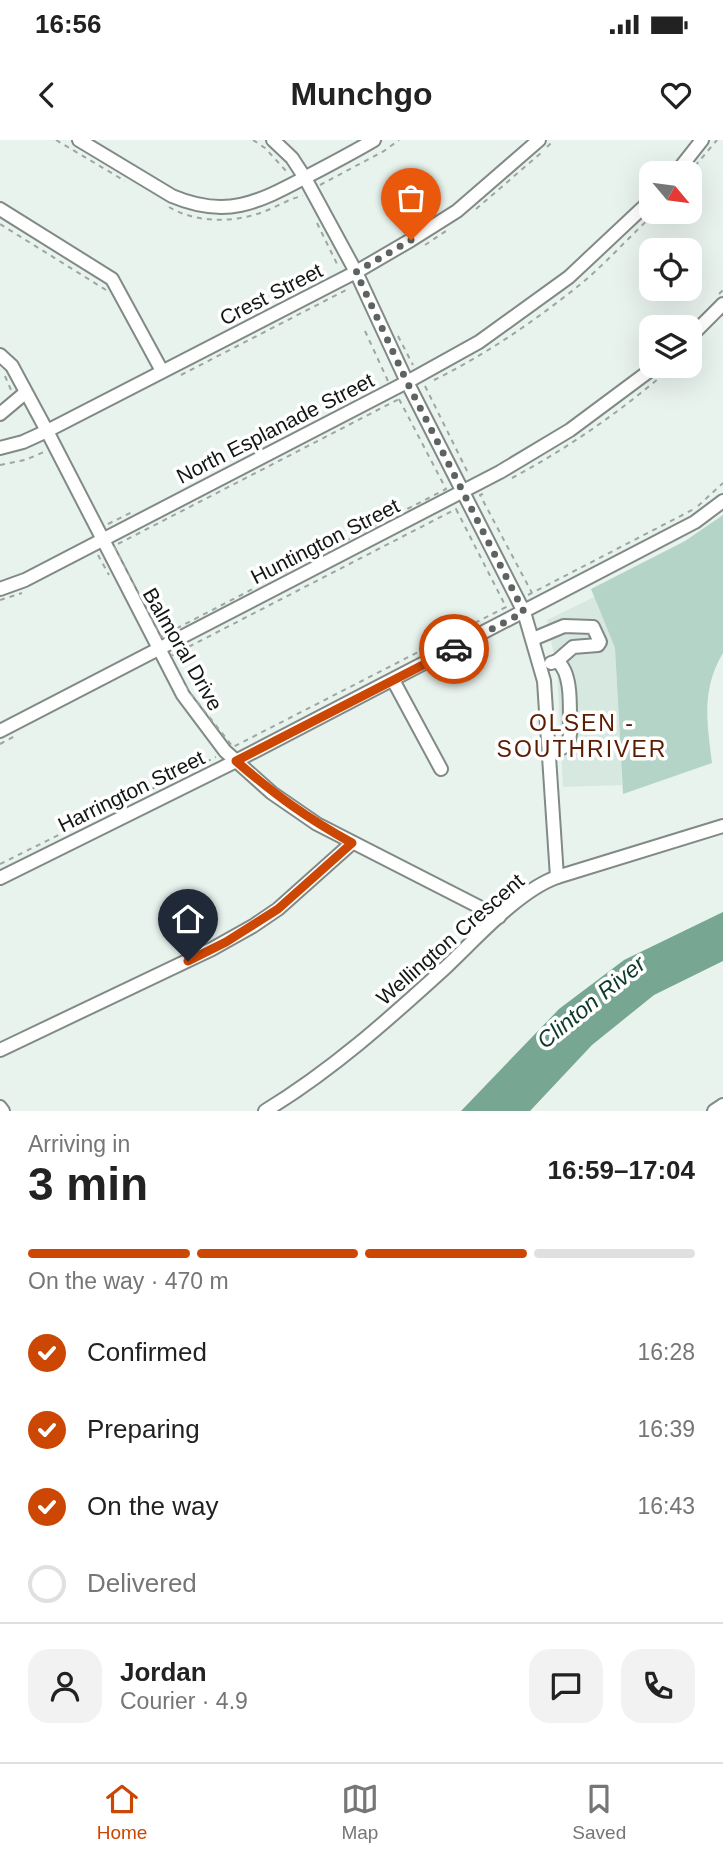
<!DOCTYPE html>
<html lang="en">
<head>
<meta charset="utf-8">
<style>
  :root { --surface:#fff; --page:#f2f2f2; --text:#222; --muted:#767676; --line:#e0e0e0; --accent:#cc4703 }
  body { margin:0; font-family:Helvetica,sans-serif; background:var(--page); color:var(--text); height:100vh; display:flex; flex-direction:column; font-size:26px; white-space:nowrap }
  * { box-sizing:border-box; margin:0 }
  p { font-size:23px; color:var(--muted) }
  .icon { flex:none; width:38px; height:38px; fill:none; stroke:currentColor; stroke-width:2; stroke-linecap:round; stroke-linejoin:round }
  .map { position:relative; height:971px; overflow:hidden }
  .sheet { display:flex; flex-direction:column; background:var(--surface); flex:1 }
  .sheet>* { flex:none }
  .needle { width:46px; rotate:119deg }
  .fabs { position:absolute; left:639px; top:21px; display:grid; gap:14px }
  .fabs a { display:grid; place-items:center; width:63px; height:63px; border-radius:14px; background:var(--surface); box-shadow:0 7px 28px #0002; font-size:35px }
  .pin { position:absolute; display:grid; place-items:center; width:60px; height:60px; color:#fff; margin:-72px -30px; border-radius:50% 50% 50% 0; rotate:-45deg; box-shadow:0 0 7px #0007 }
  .pin .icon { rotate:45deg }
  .courier { position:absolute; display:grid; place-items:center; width:70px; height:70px; margin:-35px; border:5px solid #cc4703; border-radius:50%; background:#fff; color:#222; box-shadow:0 2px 9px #0007 }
  .summary em { font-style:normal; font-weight:700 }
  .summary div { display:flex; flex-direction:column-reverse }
  .summary { display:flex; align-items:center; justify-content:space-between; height:119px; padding:0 28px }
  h1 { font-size:46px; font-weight:700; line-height:52px }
  .bar { display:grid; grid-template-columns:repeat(4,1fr); gap:10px 7px; align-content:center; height:84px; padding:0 28px }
  .bar i { height:9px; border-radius:5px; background:var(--line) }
  .bar .selected { background:var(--accent) }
  .bar p { grid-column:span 4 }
  .line { display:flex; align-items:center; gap:18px; padding:0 28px; border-top:2px solid var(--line) }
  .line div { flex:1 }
  .round { display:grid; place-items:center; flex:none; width:74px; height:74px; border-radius:21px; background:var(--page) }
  ol { padding:0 28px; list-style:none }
  li { display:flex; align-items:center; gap:21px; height:77px }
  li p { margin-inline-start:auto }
  li .icon { padding:7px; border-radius:50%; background:var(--accent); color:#fff; stroke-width:4 }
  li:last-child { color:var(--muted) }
  li i { width:38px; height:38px; border:4px solid var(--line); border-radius:50% }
  .status { display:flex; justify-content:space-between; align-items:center; height:49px; padding:0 35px; background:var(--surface); direction:ltr }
  .status svg { height:19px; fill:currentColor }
  header { display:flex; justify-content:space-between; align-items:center; height:91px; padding:0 28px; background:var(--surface); font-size:32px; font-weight:700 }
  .menu { display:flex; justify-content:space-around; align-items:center; height:98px; border-top:2px solid var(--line); background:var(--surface); font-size:19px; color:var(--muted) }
  .menu a { display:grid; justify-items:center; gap:4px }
  .menu .selected { color:var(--accent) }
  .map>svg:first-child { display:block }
  .built { fill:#d7e8e0 }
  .green { fill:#b3d4c6 }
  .water { fill:#77a693 }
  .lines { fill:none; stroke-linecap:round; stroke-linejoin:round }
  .minor-casing { stroke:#828a86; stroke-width:16 }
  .path { stroke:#9ea6a2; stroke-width:2; stroke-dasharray:5 5; stroke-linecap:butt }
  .minor { stroke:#fff; stroke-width:12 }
  .done { stroke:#5d6360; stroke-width:7; stroke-dasharray:0 12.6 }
  .route { stroke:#cc4703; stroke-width:9 }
  .labels { text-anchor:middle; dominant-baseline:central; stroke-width:7; stroke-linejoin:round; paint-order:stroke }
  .street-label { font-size:21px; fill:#121614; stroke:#fff }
  .neighbourhood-label { font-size:23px; letter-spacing:2px; fill:#5c1c01; stroke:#fff }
  .water-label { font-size:23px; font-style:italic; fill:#0d382a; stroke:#fff }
</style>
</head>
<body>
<div class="status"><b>16:56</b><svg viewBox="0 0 49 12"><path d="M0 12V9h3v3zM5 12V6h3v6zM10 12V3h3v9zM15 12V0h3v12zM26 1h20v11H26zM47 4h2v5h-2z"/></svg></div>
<header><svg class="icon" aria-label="back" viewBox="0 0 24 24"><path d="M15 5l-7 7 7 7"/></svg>Munchgo<svg class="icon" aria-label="heart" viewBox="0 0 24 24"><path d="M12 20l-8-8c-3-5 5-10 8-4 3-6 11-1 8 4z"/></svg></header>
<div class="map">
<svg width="723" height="971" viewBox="0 0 723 971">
  <rect width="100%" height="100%" fill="#e9f3ee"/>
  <path class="built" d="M594 457 615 508 622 645 563 647 557 530 547 480Z"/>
  <path class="green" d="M723 375V513C701 550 707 582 712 623L623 654 615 508 591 449 685 401Z"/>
  <path class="water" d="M723 772V821L654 855 592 905 530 971H461L559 869 624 820Z"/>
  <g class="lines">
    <defs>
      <g id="minor">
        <path d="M79 0 172 56C226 79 257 63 306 37 329 25 352 13 374 0"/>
        <path d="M273 0 292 18 305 38 356 132 407 242 524 472 544 541 557 737"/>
        <path d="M676 33 702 0"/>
        <path d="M0 69 112 139 162 231"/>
        <path d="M690 197 723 164"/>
        <path d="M0 215 12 226 47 291 183 555 225 611 272 653 317 684 499 777"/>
        <path d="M0 274 25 253"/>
        <path d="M0 308 23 302 47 291 356 132 411 100 457 71 539 0"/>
        <path d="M0 449 25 440 407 242 479 202 569 137 651 60"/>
        <path d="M533 499 564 486 593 487 600 502 598 505 573 507 557 521"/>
        <path d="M393 540 441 629"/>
        <path d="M0 591 500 332 570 290 656 226"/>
        <path d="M549 612C562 609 569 607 570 594 569 573 574 534 557 521L551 523"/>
        <path d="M0 738 236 621 695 382 723 361"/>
        <path d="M0 910 212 809 253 786 278 769 352 703"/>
        <path d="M0 967 3 971"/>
        <path d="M265 971C331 931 388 880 445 828 476 799 518 751 557 737L723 686"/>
        <path d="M714 971 723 965"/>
      </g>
    </defs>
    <use href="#minor" class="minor-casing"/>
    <g class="path">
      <path d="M56 0 125 41"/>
      <path d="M253 0 265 8 287 32"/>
      <path d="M547 7 554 0"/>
      <path d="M695 26 717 0"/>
      <path d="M320 45 384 11 399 0"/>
      <path d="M169 67C194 82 229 83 257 74 272 70 289 58 303 56"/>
      <path d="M476 69 541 13"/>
      <path d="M317 83 339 128"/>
      <path d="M0 84 106 150"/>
      <path d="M425 105 446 91"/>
      <path d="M719 154 723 150"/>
      <path d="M365 191 388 241"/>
      <path d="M398 196 413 225"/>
      <path d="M181 235 348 149"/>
      <path d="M5 236 11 250"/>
      <path d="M434 240C487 214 536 180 582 143 608 121 631 95 656 72"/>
      <path d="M425 246 469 335"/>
      <path d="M399 259 446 349 160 497 114 406Z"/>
      <path d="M0 325 25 320 44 312"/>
      <path d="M512 338C570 307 624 269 673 226"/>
      <path d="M483 354 480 355 532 453"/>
      <path d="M698 366 723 343"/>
      <path d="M456 369 506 467 233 607 184 545 169 517Z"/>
      <path d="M108 384 134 371"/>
      <path d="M98 415 109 435"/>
      <path d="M528 455 694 369"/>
      <path d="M0 460 22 453"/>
      <path d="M0 604 15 596"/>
      <path d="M0 724 216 617"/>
    </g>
    <use href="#minor" class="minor"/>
  </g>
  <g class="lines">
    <path class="done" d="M411 100 356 132 407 242 524 472 454 509"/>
    <path class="route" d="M188 821 226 802 278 769 352 703C307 678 275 655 236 621L454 509"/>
  </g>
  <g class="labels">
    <g class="street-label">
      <text transform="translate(271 154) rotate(-27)">Crest Street</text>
      <text transform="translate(275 288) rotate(-27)">North Esplanade Street</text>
      <text transform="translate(325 401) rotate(-27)">Huntington Street</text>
      <text transform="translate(183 509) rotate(60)">Balmoral Drive</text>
      <text transform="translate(131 651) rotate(-26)">Harrington Street</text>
      <text transform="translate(450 799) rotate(-41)">Wellington Crescent</text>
    </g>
    <g class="neighbourhood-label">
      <text x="582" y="583">OLSEN -<tspan x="582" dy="26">SOUTHRIVER</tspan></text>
    </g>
    <g class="water-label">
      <text transform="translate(591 862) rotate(-39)">Clinton River</text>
    </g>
  </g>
</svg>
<div class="fabs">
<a><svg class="needle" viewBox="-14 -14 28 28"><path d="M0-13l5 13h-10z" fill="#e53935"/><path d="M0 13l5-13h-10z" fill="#767676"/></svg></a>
<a><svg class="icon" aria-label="locate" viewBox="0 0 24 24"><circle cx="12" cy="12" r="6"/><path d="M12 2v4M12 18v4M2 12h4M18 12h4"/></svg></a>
<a><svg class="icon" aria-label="layers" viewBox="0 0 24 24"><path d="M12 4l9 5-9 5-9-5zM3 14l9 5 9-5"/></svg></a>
</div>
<div class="pin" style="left:411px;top:100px;background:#ea580c"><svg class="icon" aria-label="bag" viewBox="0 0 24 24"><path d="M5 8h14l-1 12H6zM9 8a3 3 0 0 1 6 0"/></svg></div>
<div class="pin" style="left:188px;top:821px;background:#1f2937"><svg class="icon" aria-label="home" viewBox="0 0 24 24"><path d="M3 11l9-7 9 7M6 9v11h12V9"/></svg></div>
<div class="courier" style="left:454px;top:509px"><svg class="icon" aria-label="car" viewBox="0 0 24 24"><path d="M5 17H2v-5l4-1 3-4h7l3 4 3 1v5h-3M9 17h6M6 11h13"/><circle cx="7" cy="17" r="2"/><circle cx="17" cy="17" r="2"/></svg></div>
</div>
<section class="sheet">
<div class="summary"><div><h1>3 min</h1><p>Arriving in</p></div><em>16:59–17:04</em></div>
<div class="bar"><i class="selected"></i><i class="selected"></i><i class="selected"></i><i></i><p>On the way · 470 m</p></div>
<ol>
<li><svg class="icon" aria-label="check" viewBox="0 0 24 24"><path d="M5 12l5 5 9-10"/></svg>Confirmed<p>16:28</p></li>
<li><svg class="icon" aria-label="check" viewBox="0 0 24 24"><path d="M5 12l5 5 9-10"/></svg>Preparing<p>16:39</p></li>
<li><svg class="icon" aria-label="check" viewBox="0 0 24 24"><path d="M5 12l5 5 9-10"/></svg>On the way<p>16:43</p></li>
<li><i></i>Delivered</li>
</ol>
<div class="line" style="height:126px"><a class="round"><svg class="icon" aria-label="person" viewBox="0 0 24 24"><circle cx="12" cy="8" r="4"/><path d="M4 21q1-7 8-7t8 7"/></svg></a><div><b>Jordan</b><p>Courier · 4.9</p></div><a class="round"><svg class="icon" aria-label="chat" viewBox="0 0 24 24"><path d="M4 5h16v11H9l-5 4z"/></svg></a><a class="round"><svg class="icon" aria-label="phone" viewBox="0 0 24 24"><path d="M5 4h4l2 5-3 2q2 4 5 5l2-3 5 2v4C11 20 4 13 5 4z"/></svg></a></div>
</section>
<nav class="menu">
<a class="selected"><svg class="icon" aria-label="home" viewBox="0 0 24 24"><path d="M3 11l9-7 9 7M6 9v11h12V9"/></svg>Home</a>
<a><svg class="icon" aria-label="map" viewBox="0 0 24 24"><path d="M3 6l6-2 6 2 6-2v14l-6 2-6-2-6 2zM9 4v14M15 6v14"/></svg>Map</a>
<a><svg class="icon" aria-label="saved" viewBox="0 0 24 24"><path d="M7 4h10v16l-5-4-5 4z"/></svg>Saved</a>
</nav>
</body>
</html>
